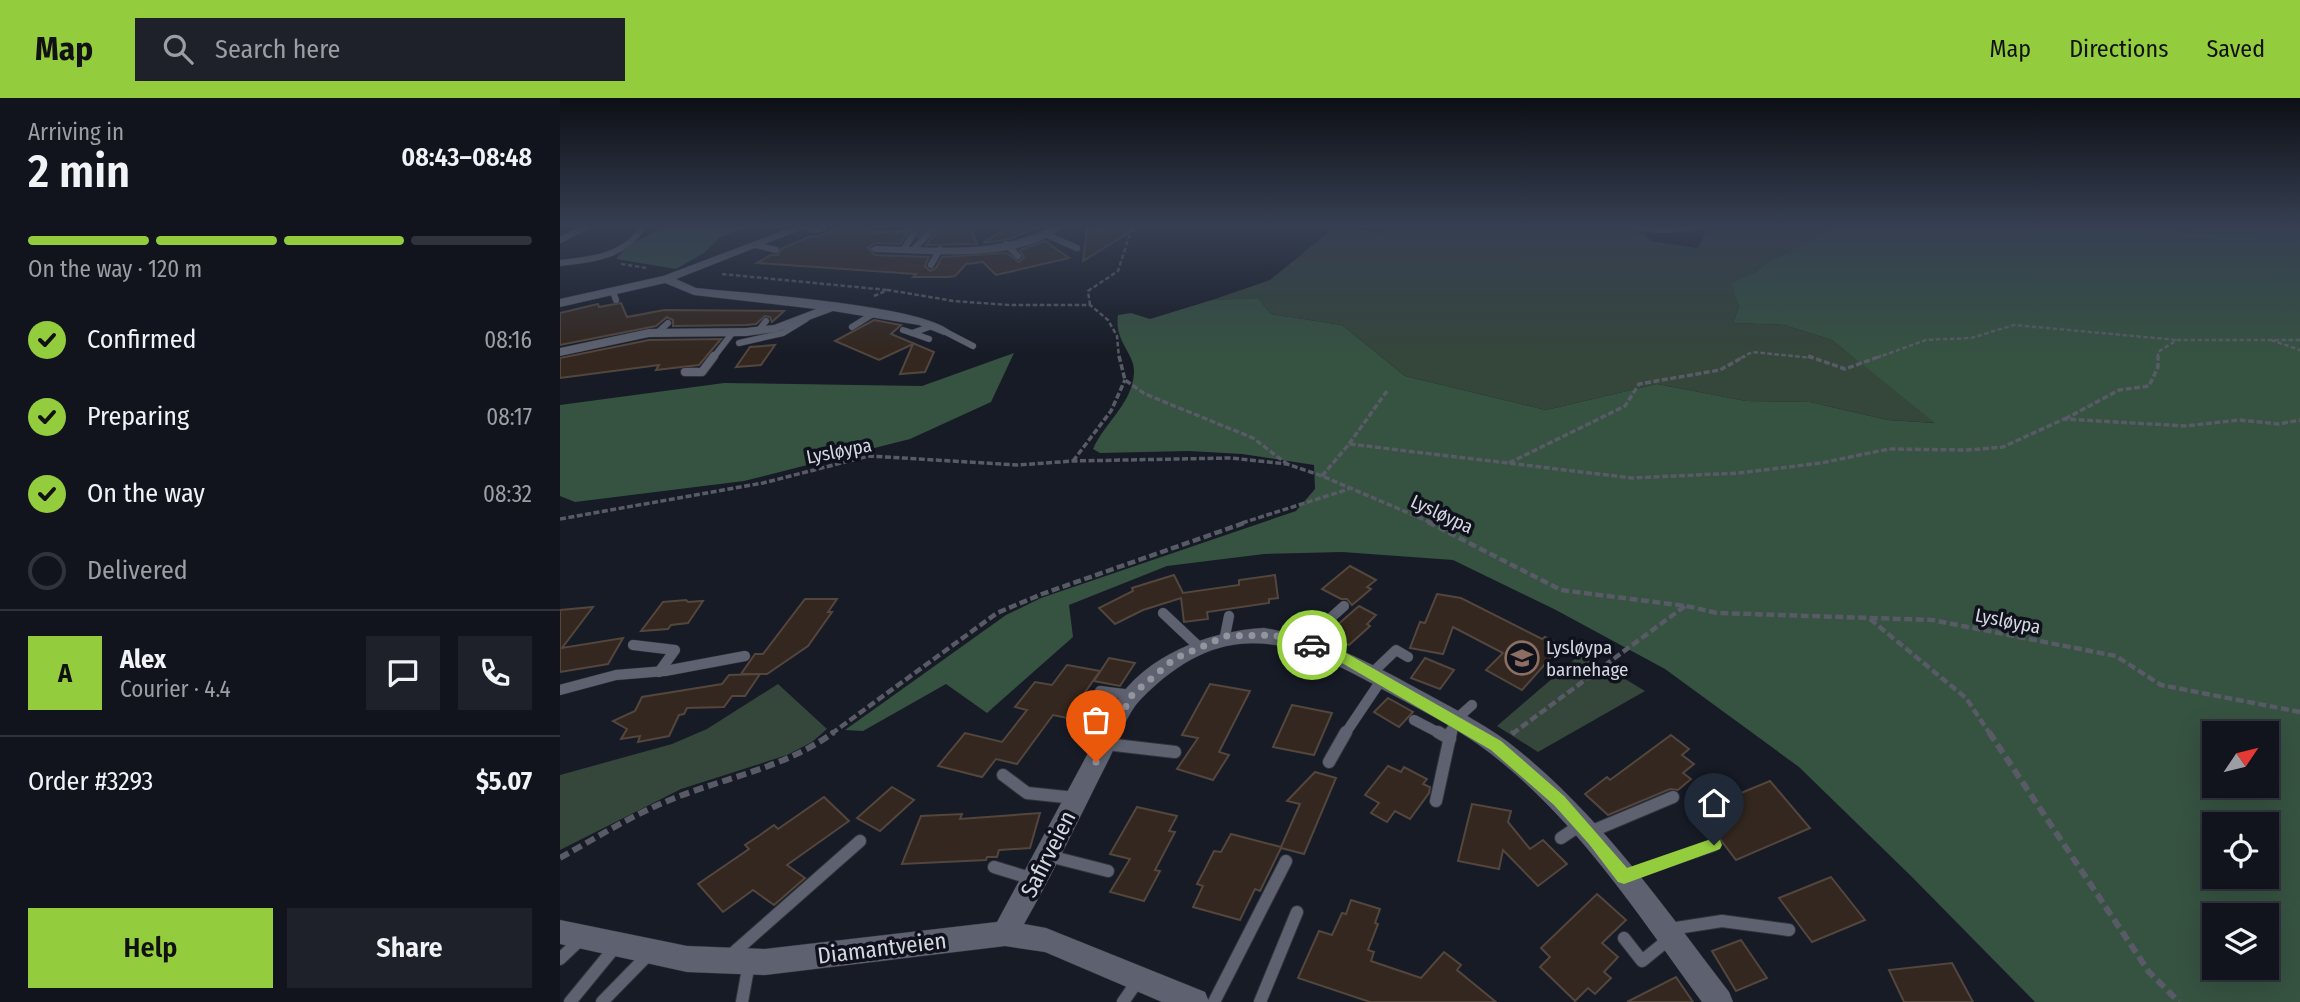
<!DOCTYPE html>
<html lang="en">
<head>
<meta charset="utf-8">
<style>
  :root { --surface:#11141c; --page:#1e2129; --text:#f1f3f6; --muted:#9c9ea3; --line:#30333b; --accent:#93cd3e }
  body { margin:0; font-family:"Fira Sans Condensed",sans-serif; background:var(--page); color:var(--text); height:100vh; display:flex; flex-direction:column; font-size:26px; white-space:nowrap }
  * { box-sizing:border-box; margin:0 }
  p { font-size:23px; color:var(--muted) }
  .icon { flex:none; width:38px; height:38px; fill:none; stroke:currentColor; stroke-width:2; stroke-linecap:round; stroke-linejoin:round }
  .map { position:relative; flex:1; overflow:hidden }
  .panel { display:flex; flex-direction:column; background:var(--surface); width:560px }
  .panel>* { flex:none }
  .needle { width:46px; rotate:55deg }
  .fabs { position:absolute; left:1642px; top:623px; display:grid; gap:14px }
  .fabs a { display:grid; place-items:center; width:77px; height:77px; border-radius:0px; background:var(--surface); box-shadow:0 7px 28px #0002,0 0 0 2px var(--line); font-size:35px }
  .pin { position:absolute; display:grid; place-items:center; width:60px; height:60px; color:#fff; margin:-72px -30px; border-radius:50% 50% 50% 0; rotate:-45deg; box-shadow:0 0 7px #0007 }
  .pin .icon { rotate:45deg }
  .courier { position:absolute; display:grid; place-items:center; width:70px; height:70px; margin:-35px; border:5px solid #93cd3e; border-radius:50%; background:#fff; color:#222; box-shadow:0 2px 9px #0007 }
  .head em { font-style:normal; font-weight:600 }
  .head div { display:flex; flex-direction:column-reverse }
  .head { display:flex; align-items:center; justify-content:space-between; height:119px; padding:0 28px }
  h1 { font-size:46px; font-weight:600; line-height:52px }
  .bar { display:grid; grid-template-columns:repeat(4,1fr); gap:10px 7px; align-content:center; height:84px; padding:0 28px }
  .bar i { height:9px; border-radius:5px; background:var(--line) }
  .bar .selected { background:var(--accent) }
  .bar p { grid-column:span 4 }
  .line { display:flex; align-items:center; gap:18px; padding:0 28px; border-top:2px solid var(--line) }
  .line div { flex:1 }
  .round { display:grid; place-items:center; flex:none; width:74px; height:74px; border-radius:0px; background:var(--page) }
  ol { padding:0 28px; list-style:none }
  li { display:flex; align-items:center; gap:21px; height:77px }
  li p { margin-inline-start:auto }
  li .icon { padding:7px; border-radius:50%; background:var(--accent); color:#111; stroke-width:4 }
  li:last-child { color:var(--muted) }
  li i { width:38px; height:38px; border:4px solid var(--line); border-radius:50% }
  .cta { display:flex; gap:14px; margin-top:auto; padding:14px 28px }
  .cta a { flex:1; height:80px; border-radius:0px; background:var(--accent); color:#111; font-size:28px; font-weight:600; line-height:80px; text-align:center }
  .cta a+a { background:var(--page); color:var(--text) }
  header { display:flex; align-items:center; gap:42px; box-sizing:border-box; height:98px; padding:0 35px; background:var(--accent); color:#111 }
  header strong { font-size:33px }
  nav { display:flex; gap:38px; margin-inline-start:auto; font-size:24px }
  .search { width:490px; height:63px; background:var(--page); display:flex; align-items:center; gap:18px; box-sizing:border-box; padding:0 24px; border-radius:0px; color:var(--muted); font-size:26px }
  main { display:flex; flex:1; min-height:0 }
  .map>svg:first-child { display:block }
  .green { fill:#35463b }
  .forest { fill:#365241; fill-rule:evenodd }
  .lines { fill:none; stroke-linecap:round; stroke-linejoin:round }
  .stream { stroke:#2a4857; stroke-width:4.5 }
  .building { fill:#33271f; stroke:#53463d; stroke-width:2 }
  .service-far3-casing { stroke:#32343d; stroke-width:7 }
  .service-far2-casing { stroke:#32343d; stroke-width:10 }
  .service-far1-casing { stroke:#32343d; stroke-width:11 }
  .service-casing { stroke:#32343d; stroke-width:14 }
  .minor-casing { stroke:#32343d; stroke-width:1 }
  .path-far3 { stroke:#585b65; stroke-width:2.5; stroke-dasharray:4.5 2.5; stroke-linecap:butt }
  .path-far2 { stroke:#585b65; stroke-width:3.5; stroke-dasharray:6 2.5; stroke-linecap:butt }
  .path-far1 { stroke:#585b65; stroke-width:4.5; stroke-dasharray:8 3.5; stroke-linecap:butt }
  .path { stroke:#585b65; stroke-width:6; stroke-dasharray:10 5; stroke-linecap:butt }
  .service-far3 { stroke:#5e6270; stroke-width:6 }
  .service-far2 { stroke:#5e6270; stroke-width:8 }
  .service-far1 { stroke:#5e6270; stroke-width:10 }
  .service { stroke:#5e6270; stroke-width:12 }
  .minor { fill:#5e6270; fill-rule:evenodd }
  .route { fill:#93cd3e }
  .done { stroke:#92959e; stroke-width:7; stroke-dasharray:0 12.6 }
  .labels { text-anchor:middle; dominant-baseline:central; stroke-width:7; stroke-linejoin:round; paint-order:stroke }
  .street-label { font-size:19px; fill:#d5d7df; stroke:#0f121c }
  .poi-label { font-size:19px; fill:#d5d7df; stroke:#0f121c; text-anchor:start }
  .near-street-label { font-size:23px; fill:#d5d7df; stroke:#0f121c }
</style>
</head>
<body>
<header>
<strong>Map</strong>
<div class="search"><svg class="icon" aria-label="search" viewBox="0 0 24 24"><circle cx="10" cy="10" r="6"/><path d="M15 15l6 6"/></svg>Search here</div>
<nav><a>Map</a><a>Directions</a><a>Saved</a></nav>
</header>
<main>
<section class="panel">
<div class="head"><div><h1>2 min</h1><p>Arriving in</p></div><em>08:43–08:48</em></div>
<div class="bar"><i class="selected"></i><i class="selected"></i><i class="selected"></i><i></i><p>On the way · 120 m</p></div>
<ol>
<li><svg class="icon" aria-label="check" viewBox="0 0 24 24"><path d="M5 12l5 5 9-10"/></svg>Confirmed<p>08:16</p></li>
<li><svg class="icon" aria-label="check" viewBox="0 0 24 24"><path d="M5 12l5 5 9-10"/></svg>Preparing<p>08:17</p></li>
<li><svg class="icon" aria-label="check" viewBox="0 0 24 24"><path d="M5 12l5 5 9-10"/></svg>On the way<p>08:32</p></li>
<li><i></i>Delivered</li>
</ol>
<div class="line" style="height:126px"><b class="round" style="background:var(--accent);color:#111">A</b><div><b>Alex</b><p>Courier · 4.4</p></div><a class="round"><svg class="icon" aria-label="chat" viewBox="0 0 24 24"><path d="M4 5h16v11H9l-5 4z"/></svg></a><a class="round"><svg class="icon" aria-label="phone" viewBox="0 0 24 24"><path d="M5 4h4l2 5-3 2q2 4 5 5l2-3 5 2v4C11 20 4 13 5 4z"/></svg></a></div>
<div class="line" style="height:91px"><div>Order #3293</div><b>$5.07</b></div>
<div class="cta"><a>Help</a><a>Share</a></div>
</section>
<div class="map">
<svg width="1740" height="904" viewBox="0 0 1740 904">
  <rect width="100%" height="100%" fill="#171b26"/>
  <g class="green">
    <path d="M779 129 818 135 847 129H1050L1084 136 1091 143 1136 150 1139 149 1148 129H1276L1208 164 1195 175 1172 185 1179 209 1173 225 1224 227 1272 242 1377 325 1328 322 1250 304 1186 303 1097 286 986 312 845 278 782 227 711 216 698 200 652 202 710 182 771 132Z"/>
    <path d="M1022 555 1085 593 978 654 937 628Z"/>
    <path d="M218 586 267 631 252 644 227 657 121 691 0 752V677L112 646 147 631Z"/>
  </g>
  <g class="forest">
    <path d="M105 129H186L160 139 144 155 116 171 56 161 69 147Z"/>
    <path d="M1276 129H1740V904H1475L1351 778 1239 669 1105 571 994 511 893 462 782 454 704 456 607 468 509 507 513 539 427 615 386 586 303 633 285 632 446 517 481 500 736 413 755 391 754 367 682 356 629 353 540 355 533 351C545 324 573 305 574 274 575 255 554 244 558 217L571 215 590 221 652 202 698 200 711 216 782 227 845 278 986 312 1097 286 1186 303 1250 304 1328 322 1375 325 1272 242 1224 227 1173 225 1179 209 1171 185 1195 175 1208 164ZM1654 635H1706V688H1654ZM1654 726H1706V779H1654ZM1654 817H1706V870H1654Z"/>
    <path d="M454 255 431 304 350 341 184 383 15 404 0 398V307L164 285 362 288Z"/>
  </g>
  <g class="lines">
    <path class="stream" d="M1579 129 1740 140"/>
  </g>
  <g class="building">
    <path d="M286 129H300L319 136 322 134 347 133 351 129H410L417 146 366 147 374 137 372 132 367 130 358 139 354 133H349L340 146 315 145 308 150 315 157 369 159 365 168 370 173 376 170 382 159 447 155 459 164 464 159 460 152 485 143 509 160 436 177 423 164 406 166 395 178 388 179H353L356 176 197 165 211 157H218L221 151 251 138 256 139Z"/>
    <path d="M448 129H480L449 141 423 145Z"/>
    <path d="M578 129 523 163 527 132Z"/>
    <path d="M61 205 67 219 104 212 224 213 212 224 210 219 205 218 196 226 186 227 113 228V222L107 219 96 228 0 247V215L38 206 39 209Z"/>
    <path d="M314 222 341 227 331 236 374 254 365 274 340 276 353 246 319 262 275 243Z"/>
    <path d="M161 241 139 267 96 272 99 267 0 280V260L89 242Z"/>
    <path d="M215 247 201 267 176 269 190 249Z"/>
    <path d="M790 468 816 482 807 489 811 491 792 507 787 501H781L762 491Z"/>
    <path d="M614 477 623 495 679 487V482L715 477 718 500 709 501V505L647 514 648 521 624 524 621 500 583 512 555 526 539 510 573 493 572 490Z"/>
    <path d="M877 496 901 500 982 541 985 539 1002 547 962 592 926 572 943 555 893 529 883 556 850 550 860 524 865 525Z"/>
    <path d="M245 501H277L268 514H272L248 548 207 576H181L195 556H203Z"/>
    <path d="M126 502 128 504 143 503 128 525 111 527 108 531 81 533 103 504Z"/>
    <path d="M799 508 816 517 807 526 810 528 789 547 768 535Z"/>
    <path d="M33 509 2 550 63 540 48 566 0 574V512Z"/>
    <path d="M549 560 575 565 560 588 534 583Z"/>
    <path d="M865 560 894 572 880 591 851 580Z"/>
    <path d="M507 567 540 573 507 620 493 617 457 666 436 661 422 679 378 668 405 635 442 644 467 612 455 609 475 584 492 587Z"/>
    <path d="M200 576 185 598H172L164 609 127 610 124 616 119 617 109 638 78 644 80 638 61 641 67 631 53 623 75 613 82 599 162 586 169 577Z"/>
    <path d="M650 586 690 593 659 654 669 657 653 682 617 671 638 640 622 637Z"/>
    <path d="M828 600 853 614 839 629 814 614Z"/>
    <path d="M732 607 772 615 754 657 713 649Z"/>
    <path d="M1111 637 1129 651 1122 657 1134 666 1123 675 1131 681 1118 692 1110 691 1048 717 1025 696 1047 679 1050 682Z"/>
    <path d="M828 668 841 674 844 669 867 681 863 686 870 689 869 695 850 721 835 713 827 724 811 715 819 705 805 697Z"/>
    <path d="M755 674 776 680 744 756 721 750 700 793 695 791 680 822 633 809 643 788 637 786 646 769 654 753 661 754 671 736 721 749 740 706 727 703Z"/>
    <path d="M1210 683 1250 730 1176 762 1144 720 1175 707 1169 700Z"/>
    <path d="M332 689 354 702 320 733 297 720Z"/>
    <path d="M264 699 289 723 227 767 245 780 214 807 193 792 163 814 138 786 189 751 185 747 200 737 214 727 218 731Z"/>
    <path d="M912 706 951 713 948 724 970 751 983 742 1007 766 978 788 943 752 939 771 898 763Z"/>
    <path d="M577 709 617 718 609 733 615 734 595 772 600 773 584 803 550 794 570 761 550 756Z"/>
    <path d="M480 715 470 750 439 752 437 759H427L426 762 342 766 361 718 402 716 400 721Z"/>
    <path d="M1271 779 1305 822 1252 844 1219 800Z"/>
    <path d="M1037 796 1066 822 1042 845 1058 859 1044 874 1051 880 1035 896 1028 890 1015 903 980 869 990 859 981 850Z"/>
    <path d="M791 802 820 811 815 825 818 826 808 852 814 854 811 863 861 880 884 854 901 867 897 872 936 904H810L738 880 759 833 772 837 782 815 786 816Z"/>
    <path d="M1181 842 1207 880 1176 893 1152 853Z"/>
    <path d="M1392 865 1413 904H1344L1329 872Z"/>
    <path d="M1116 879 1133 904H1067Z"/>
  </g>
  <g class="lines">
    <defs>
      <g id="service-far3">
        <path d="M245 129 256 132 263 129"/>
        <path d="M1071 129 1103 132 1136 129"/>
        <path d="M485 136 517 150"/>
        <path d="M0 142 25 129"/>
        <path d="M446 146 458 158"/>
        <path d="M196 147 216 152"/>
        <path d="M344 151 352 138"/>
        <path d="M354 151 368 136"/>
        <path d="M0 165C32 162 65 158 83 129"/>
        <path d="M371 167 380 151"/>
        <path d="M53 194 56 202"/>
        <path d="M292 229 316 214"/>
        <path d="M343 232 352 235 372 228"/>
        <path d="M198 233 206 223"/>
        <path d="M384 233 413 248"/>
        <path d="M97 235 108 225"/>
        <path d="M352 235 369 241"/>
        <path d="M179 245 223 235 246 221"/>
        <path d="M153 260 173 234"/>
      </g>
      <path id="service-far2" d="M125 274H142L154 258"/>
      <g id="service-far1">
        <path d="M603 515 638 548"/>
        <path d="M665 538 669 518"/>
        <path d="M744 544 784 508"/>
        <path d="M73 547 115 552 99 574"/>
        <path d="M812 575 836 552 848 559"/>
        <path d="M0 592 56 577 105 573 185 558"/>
        <path d="M540 593 572 597"/>
        <path d="M854 622 881 636"/>
        <path d="M785 636 822 581"/>
        <path d="M891 636 894 623 912 607"/>
      </g>
      <g id="service">
        <path d="M878 634 890 641"/>
        <path d="M546 646 615 654"/>
        <path d="M769 664 786 634"/>
        <path d="M443 677 467 695 515 700"/>
        <path d="M876 703 891 634"/>
        <path d="M1030 734 1113 699"/>
        <path d="M1001 740 1019 728"/>
        <path d="M489 758 548 773"/>
        <path d="M434 769 473 781"/>
        <path d="M1065 778 1154 747"/>
        <path d="M1110 831 1162 823 1229 832"/>
        <path d="M1064 840 1082 863 1109 841"/>
        <path d="M172 856 300 743"/>
        <path d="M0 861 19 843"/>
        <path d="M10 904 56 848"/>
        <path d="M42 904 88 857"/>
        <path d="M182 904 189 865"/>
        <path d="M563 904 579 881"/>
        <path d="M654 904 726 763"/>
        <path d="M700 904 737 814"/>
      </g>
      <g id="minor">
        <path d="M233 129H248L116 181 136 190C183 195 362 207 390 233L384 237 359 227 273 213 216 234 186 238 89 239 0 258V250L89 231 186 230 214 227 256 211 134 197 105 185 0 209V201L103 178Z"/>
        <path d="M490 129H503C460 166 368 155 315 154L310 151 315 148C372 149 438 157 490 129Z"/>
        <path d="M704 530C760 539 807 563 856 590 887 607 919 623 948 644 1037 713 1101 805 1169 894L1173 904H1142C1078 816 1017 722 930 655 896 629 857 610 820 590 730 539 662 518 581 601 566 616 559 642 549 661 521 716 495 772 464 826L486 830 645 894 649 904H602L485 854 445 848 205 877 127 874 0 846V822L127 848 205 851 437 824 554 607C585 557 649 533 704 530Z"/>
      </g>
    </defs>
    <use href="#service-far3" class="service-far3-casing"/>
    <use href="#service-far2" class="service-far2-casing"/>
    <use href="#service-far1" class="service-far1-casing"/>
    <use href="#service" class="service-casing"/>
    <use href="#minor" class="minor-casing"/>
    <g class="path-far3">
      <path d="M61 166 87 170"/>
      <path d="M162 176 327 192"/>
      <path d="M314 198 328 192 394 203 450 207H530L548 222 557 238 559 260"/>
      <path d="M530 207 528 193 558 173 572 129"/>
      <path d="M1711 242 1740 252"/>
      <path d="M1181 260 1192 254 1253 260"/>
      <path d="M1316 260 1366 242 1411 240 1454 227 1617 242"/>
      <path d="M1598 260V254L1617 242H1740"/>
    </g>
    <g class="path-far2">
      <path d="M559 258 565 282 585 296 693 340 727 366"/>
      <path d="M1248 258 1285 271 1321 258"/>
      <path d="M1505 321 1559 292 1589 288 1598 269V258"/>
      <path d="M789 346 827 293"/>
      <path d="M513 363 551 313 565 282"/>
      <path d="M949 365 1065 308 1079 286 1160 272 1185 258"/>
      <path d="M762 378 789 346 1072 380 1179 375 1261 365 1329 351 1407 352 1443 349 1504 321 1625 328 1679 322 1719 326 1740 322"/>
      <path d="M0 421 203 385 309 358 458 367 513 363 671 360 727 366 762 378 872 425"/>
      <path d="M682 425 789 391"/>
    </g>
    <g class="path-far1">
      <path d="M868 424 1001 492 1126 508 1157 515 1372 522 1556 558 1601 587 1740 614"/>
      <path d="M1310 521 1406 600 1430 636"/>
      <path d="M271 636 437 515 482 496 687 424"/>
      <path d="M952 636 1125 508"/>
    </g>
    <g class="path">
      <path d="M1429 634 1589 874 1619 904"/>
      <path d="M952 636 954 634"/>
      <path d="M0 760C34 741 69 719 105 704 161 680 224 671 274 634"/>
    </g>
    <use href="#service-far3" class="service-far3"/>
    <use href="#service-far2" class="service-far2"/>
    <use href="#service-far1" class="service-far1"/>
    <use href="#service" class="service"/>
    <use href="#minor" class="minor"/>
  </g>
  <linearGradient id="sky" x2="0" y2="1"><stop stop-color="#0d0f15"/><stop offset="0.5" stop-color="#363f52"/><stop offset="1" stop-color="#363f52" stop-opacity="0"/></linearGradient>
  <rect width="1740" height="256" fill="url(#sky)"/>
  <path class="route" d="M752 542 779 551 941 643 1004 698 1067 770 1154 740 1160 742 1162 747 1160 751 1064 786 1058 784 1029 746 994 707 931 652 770 558 748 550 746 547Z"/>
  <g class="lines">
    <path class="done" d="M536 664 572 597 614 561 666 538 713 537 752 547"/>
  </g>
  <defs>
    <symbol id="school-ring" viewBox="-11 -11 22 22"><circle r="9.5" fill="#0f121c" stroke="#8d6e63" stroke-width="1.5"/><path d="M0-5L7-2L0 1L-7-2ZM-4 1L0 2.5L4 1V4Q0 6-4 4Z" fill="#8d6e63"/></symbol>
  </defs>
  <g fill-rule="evenodd">
    <use href="#school-ring" x="943" y="541" width="38" height="38"/>
  </g>
  <g class="labels">
    <g class="street-label">
      <text transform="translate(279 353) rotate(-11)">Lysløypa</text>
      <text transform="translate(882 416) rotate(25)">Lysløypa</text>
      <text transform="translate(1448 523) rotate(11)">Lysløypa</text>
    </g>
    <g class="poi-label">
      <text x="986" y="549">Lysløypa<tspan x="986" dy="22">barnehage</tspan></text>
    </g>
    <g class="near-street-label">
      <text transform="translate(488 756) rotate(-63)">Safirveien</text>
      <text transform="translate(322 850) rotate(-7)">Diamantveien</text>
    </g>
  </g>
</svg>
<div class="fabs">
<a><svg class="needle" viewBox="-14 -14 28 28"><path d="M0-13l5 13h-10z" fill="#e53935"/><path d="M0 13l5-13h-10z" fill="#9c9ea3"/></svg></a>
<a><svg class="icon" aria-label="locate" viewBox="0 0 24 24"><circle cx="12" cy="12" r="6"/><path d="M12 2v4M12 18v4M2 12h4M18 12h4"/></svg></a>
<a><svg class="icon" aria-label="layers" viewBox="0 0 24 24"><path d="M12 4l9 5-9 5-9-5zM3 14l9 5 9-5"/></svg></a>
</div>
<div class="pin" style="left:536px;top:664px;background:#ea580c"><svg class="icon" aria-label="bag" viewBox="0 0 24 24"><path d="M5 8h14l-1 12H6zM9 8a3 3 0 0 1 6 0"/></svg></div>
<div class="pin" style="left:1154px;top:747px;background:#1f2937"><svg class="icon" aria-label="home" viewBox="0 0 24 24"><path d="M3 11l9-7 9 7M6 9v11h12V9"/></svg></div>
<div class="courier" style="left:752px;top:547px"><svg class="icon" aria-label="car" viewBox="0 0 24 24"><path d="M5 17H2v-5l4-1 3-4h7l3 4 3 1v5h-3M9 17h6M6 11h13"/><circle cx="7" cy="17" r="2"/><circle cx="17" cy="17" r="2"/></svg></div>
</div>
</main>
</body>
</html>
